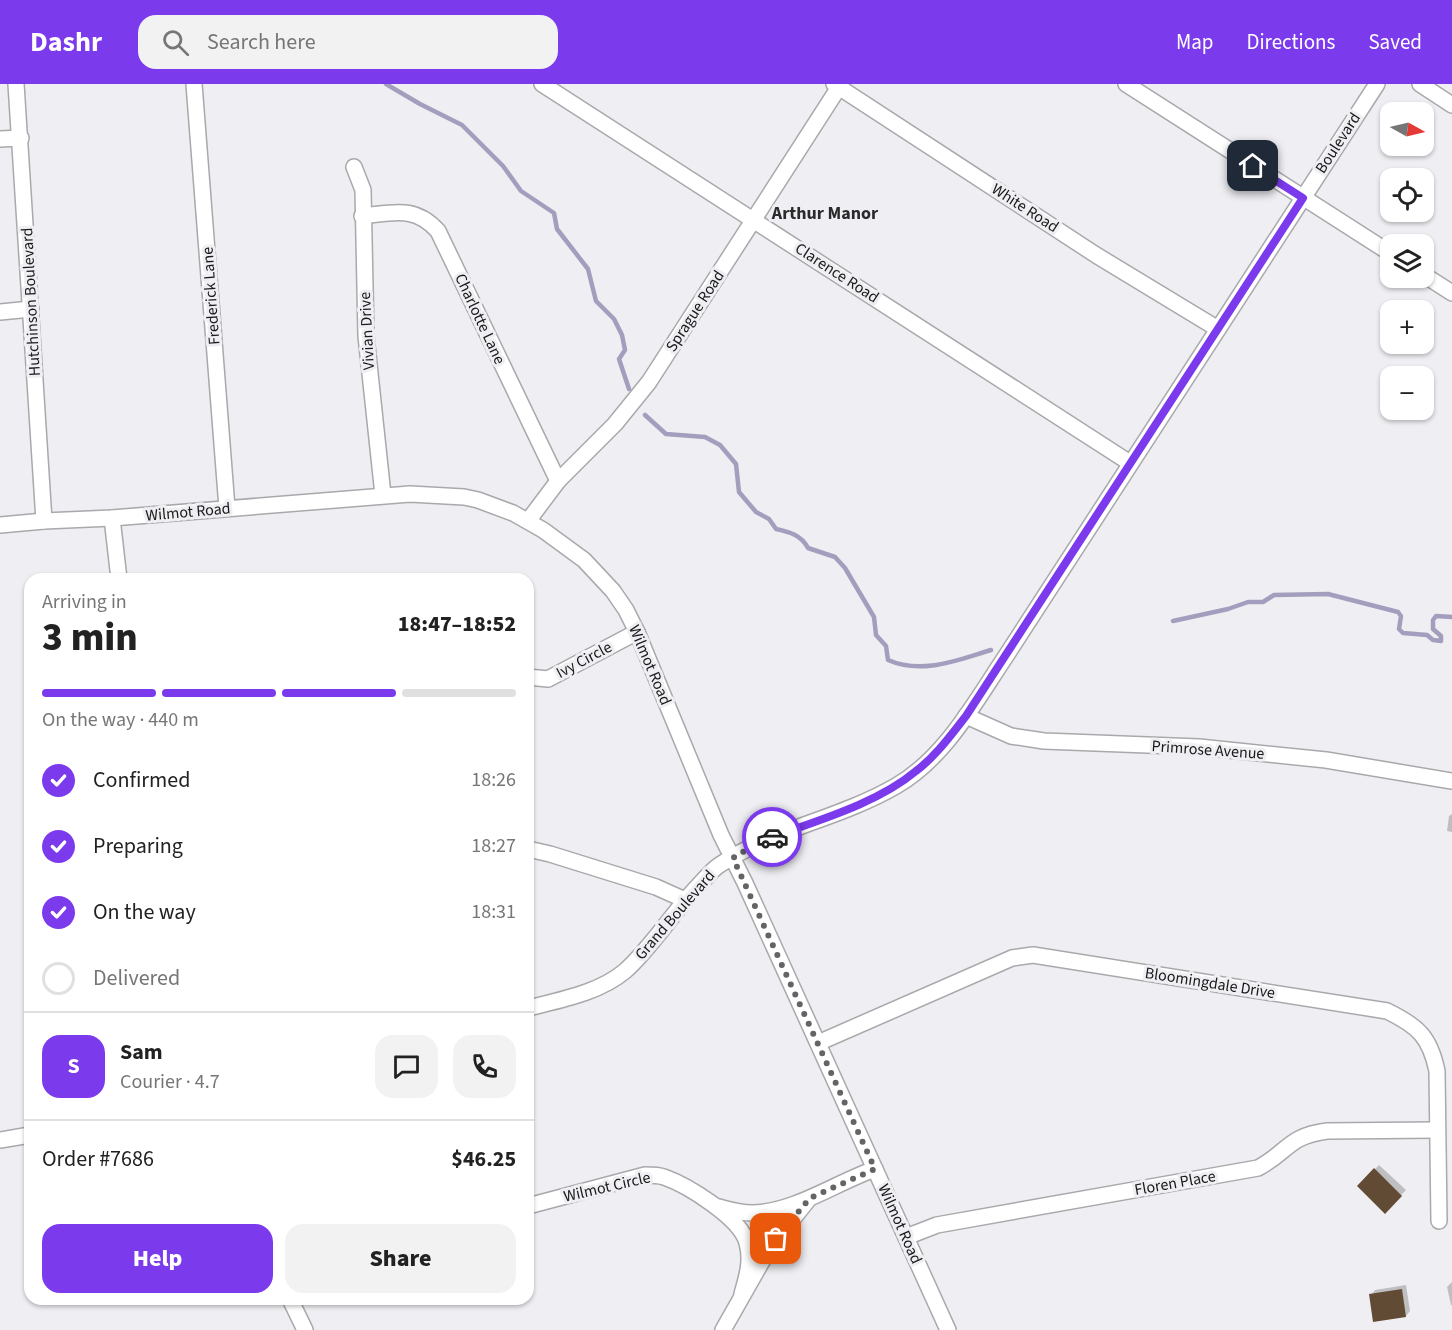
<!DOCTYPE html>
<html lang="en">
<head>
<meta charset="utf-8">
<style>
  :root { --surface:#fff; --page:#f2f2f2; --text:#222; --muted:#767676; --line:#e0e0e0; --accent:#7c3aed }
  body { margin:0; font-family:"Source Sans 3",sans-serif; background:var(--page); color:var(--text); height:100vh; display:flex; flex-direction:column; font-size:22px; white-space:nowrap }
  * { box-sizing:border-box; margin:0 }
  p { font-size:20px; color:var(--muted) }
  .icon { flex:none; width:33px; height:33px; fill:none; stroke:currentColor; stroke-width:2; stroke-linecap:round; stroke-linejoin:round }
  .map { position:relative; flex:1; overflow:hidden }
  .side { position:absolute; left:24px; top:489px; width:510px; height:732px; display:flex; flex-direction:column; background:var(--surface); border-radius:18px; box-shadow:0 2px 4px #0004 }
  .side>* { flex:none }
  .needle { width:39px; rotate:98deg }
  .tools { position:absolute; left:1380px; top:18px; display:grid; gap:12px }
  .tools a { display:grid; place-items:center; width:54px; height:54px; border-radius:12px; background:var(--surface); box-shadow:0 2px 4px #0004; font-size:30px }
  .pin { position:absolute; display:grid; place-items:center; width:51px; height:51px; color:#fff; margin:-26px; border-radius:12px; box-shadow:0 3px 9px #0006 }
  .courier { position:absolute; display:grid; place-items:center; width:60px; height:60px; margin:-30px; border:4px solid #7c3aed; border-radius:50%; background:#fff; color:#222; box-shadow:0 2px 8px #0007 }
  .overview em { font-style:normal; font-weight:800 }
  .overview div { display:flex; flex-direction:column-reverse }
  .overview { display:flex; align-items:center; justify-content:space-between; height:102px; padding:0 18px }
  h1 { font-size:39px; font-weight:800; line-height:45px }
  .bar { display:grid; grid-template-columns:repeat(4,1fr); gap:9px 6px; align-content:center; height:72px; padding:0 18px }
  .bar i { height:8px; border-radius:4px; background:var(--line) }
  .bar .current { background:var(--accent) }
  .bar p { grid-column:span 4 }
  .line { display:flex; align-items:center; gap:15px; padding:0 18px; border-top:2px solid var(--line) }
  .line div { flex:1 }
  .round { display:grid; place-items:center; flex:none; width:63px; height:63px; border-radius:18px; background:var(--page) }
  ol { padding:0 18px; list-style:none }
  li { display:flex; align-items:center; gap:18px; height:66px }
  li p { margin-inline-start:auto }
  li .icon { padding:6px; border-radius:50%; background:var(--accent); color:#fff; stroke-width:4 }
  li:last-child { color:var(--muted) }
  li i { width:33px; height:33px; border:3px solid var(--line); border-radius:50% }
  .action { display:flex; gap:12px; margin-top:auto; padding:12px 18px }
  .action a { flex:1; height:69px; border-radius:18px; background:var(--accent); color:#fff; font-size:24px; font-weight:800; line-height:69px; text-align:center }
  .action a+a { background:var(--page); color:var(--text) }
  header { display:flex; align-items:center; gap:36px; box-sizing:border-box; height:84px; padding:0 30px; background:var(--accent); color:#fff }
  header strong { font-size:28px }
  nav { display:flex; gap:33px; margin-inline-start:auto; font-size:21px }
  .search { width:420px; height:54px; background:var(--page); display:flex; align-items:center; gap:15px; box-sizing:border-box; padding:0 21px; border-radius:18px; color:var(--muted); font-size:22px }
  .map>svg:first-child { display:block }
  .shadow { fill:#0003 }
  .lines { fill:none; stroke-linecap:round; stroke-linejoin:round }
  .stream { stroke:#a49ebe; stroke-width:4.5 }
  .building { fill:#624b35 }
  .minor-casing { stroke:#a9a9ac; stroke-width:18 }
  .minor { stroke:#fff; stroke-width:15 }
  .done { stroke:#646466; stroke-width:6; stroke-dasharray:0 10.8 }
  .route { stroke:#7c3aed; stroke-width:8 }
  .labels { text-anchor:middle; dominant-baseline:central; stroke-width:6; stroke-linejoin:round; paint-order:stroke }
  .street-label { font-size:16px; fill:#19191a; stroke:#efeef2 }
  .neighbourhood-label { font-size:18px; font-weight:bold; fill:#2a292c; stroke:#efeef2 }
</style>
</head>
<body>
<header>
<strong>Dashr</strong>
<div class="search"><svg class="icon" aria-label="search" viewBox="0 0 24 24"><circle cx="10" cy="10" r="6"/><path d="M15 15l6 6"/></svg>Search here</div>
<nav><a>Map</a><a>Directions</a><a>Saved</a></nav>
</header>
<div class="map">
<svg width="1452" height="1246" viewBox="0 0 1452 1246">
  <rect width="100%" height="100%" fill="#efeef2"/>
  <g class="shadow">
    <path d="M1452 730V748L1447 747 1449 732Z"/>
    <path d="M1379 1081 1406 1106 1385 1128 1359 1102Z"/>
    <path d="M1452 1198V1221H1451L1447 1203Z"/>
    <path d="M1406 1201 1410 1227 1406 1232 1371 1211 1375 1206Z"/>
  </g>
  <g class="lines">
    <g class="stream">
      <path d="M386 0 420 20 462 41 503 82 521 107 554 129 557 145 588 185 596 217 614 235 622 251 625 266 619 275 629 305"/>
      <path d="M645 331 666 350 705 353 720 361 736 380 739 408 756 428 769 435 776 445C790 448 801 451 808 464L835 473 845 484 874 533 876 551 886 562 888 576C922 591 957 576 991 566"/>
      <path d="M1173 537 1228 525 1248 518H1263L1274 511 1328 510 1398 528 1401 532 1399 545 1403 549 1427 551 1433 556 1441 557V552L1433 545V536L1436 532 1452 533"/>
    </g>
  </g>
  <g class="building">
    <path d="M1374 1084 1402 1112 1385 1130 1357 1102Z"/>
    <path d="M1402 1205 1406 1233 1373 1238 1369 1210Z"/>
  </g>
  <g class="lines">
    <defs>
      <g id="minor">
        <path d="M16 0 44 437"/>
        <path d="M194 0 227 424"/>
        <path d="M542 0 1130 379"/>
        <path d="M834 0 1096 171 1218 245"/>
        <path d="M1126 0 1390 169"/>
        <path d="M1420 0 1452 21"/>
        <path d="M0 55 21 54"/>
        <path d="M354 83 363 106 366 252 383 411"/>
        <path d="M362 132C393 129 415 121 438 147L558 397"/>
        <path d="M1424 191 1452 209"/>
        <path d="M0 228 31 225"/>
        <path d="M112 434 119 495"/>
        <path d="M528 437 558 397 615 340 649 298 841 0"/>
        <path d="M0 441 44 437 112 434 410 410 464 413 478 416 513 429 543 446 584 476 613 507 626 526 637 548 721 751 745 799 948 1246"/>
        <path d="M528 593 548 595 637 548"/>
        <path d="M966 632 1011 652 1044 657 1199 663 1326 676 1452 697"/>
        <path d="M528 765 550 770 656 803 685 816"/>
        <path d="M528 924C560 916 599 909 625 887 651 864 674 827 699 801 705 795 711 787 718 782 772 745 839 735 896 702 945 674 975 618 1006 572L1377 0"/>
        <path d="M818 959 1012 874 1033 871 1387 927C1418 942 1430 953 1437 987L1439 1137"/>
        <path d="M0 1056 30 1051"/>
        <path d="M528 1122 645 1091C651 1091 658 1091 664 1093 687 1101 741 1134 747 1159 752 1177 747 1192 742 1210"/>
        <path d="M719 1123C730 1126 740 1129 752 1129 795 1128 835 1099 875 1085"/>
        <path d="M906 1153 937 1141 1258 1084C1288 1068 1288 1052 1327 1047L1437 1046"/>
        <path d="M290 1215 305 1246"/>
        <path d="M723 1246 769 1165 808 1116"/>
      </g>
    </defs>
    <use href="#minor" class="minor-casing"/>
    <use href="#minor" class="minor"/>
  </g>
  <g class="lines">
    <path class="done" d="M772 753 759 758 733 774 875 1085 810 1114 776 1155"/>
    <path class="route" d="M772 753C819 736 878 719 916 687 936 672 951 651 966 632L1303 114 1253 82"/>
  </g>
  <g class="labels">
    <g class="street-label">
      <text transform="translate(1338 59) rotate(-57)">Boulevard</text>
      <text transform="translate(1025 124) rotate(33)">White Road</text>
      <text transform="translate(837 189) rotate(33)">Clarence Road</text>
      <text transform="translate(211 212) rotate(-94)">Frederick Lane</text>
      <text transform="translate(31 218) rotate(-93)">Hutchinson Boulevard</text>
      <text transform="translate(695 227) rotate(-57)">Sprague Road</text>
      <text transform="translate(480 235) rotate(65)">Charlotte Lane</text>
      <text transform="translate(367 247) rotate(-93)">Vivian Drive</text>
      <text transform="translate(188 428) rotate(-5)">Wilmot Road</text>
      <text transform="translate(584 576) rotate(-28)">Ivy Circle</text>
      <text transform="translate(650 581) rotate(67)">Wilmot Road</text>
      <text transform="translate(1208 666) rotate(4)">Primrose Avenue</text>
      <text transform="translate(675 831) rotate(-49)">Grand Boulevard</text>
      <text transform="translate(1210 899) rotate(9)">Bloomingdale Drive</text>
      <text transform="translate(1175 1099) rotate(-10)">Floren Place</text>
      <text transform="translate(607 1103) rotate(-13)">Wilmot Circle</text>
      <text transform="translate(900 1140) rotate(66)">Wilmot Road</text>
    </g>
    <g class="neighbourhood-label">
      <text x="825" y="129">Arthur Manor</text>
    </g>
  </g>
</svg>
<div class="tools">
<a><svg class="needle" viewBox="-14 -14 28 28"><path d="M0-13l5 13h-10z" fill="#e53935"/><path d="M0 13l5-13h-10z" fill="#767676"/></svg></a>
<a><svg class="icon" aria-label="locate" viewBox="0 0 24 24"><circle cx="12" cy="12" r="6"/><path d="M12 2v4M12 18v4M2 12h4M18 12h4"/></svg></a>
<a><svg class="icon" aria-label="layers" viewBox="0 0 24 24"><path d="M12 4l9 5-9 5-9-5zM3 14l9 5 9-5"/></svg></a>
<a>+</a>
<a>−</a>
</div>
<div class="pin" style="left:776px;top:1155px;background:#ea580c"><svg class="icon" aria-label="bag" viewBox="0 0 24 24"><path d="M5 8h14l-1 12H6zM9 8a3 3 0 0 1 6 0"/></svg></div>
<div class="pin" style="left:1253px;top:82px;background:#1f2937"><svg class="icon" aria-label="home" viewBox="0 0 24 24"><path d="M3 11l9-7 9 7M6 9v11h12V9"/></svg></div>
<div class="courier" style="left:772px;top:753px"><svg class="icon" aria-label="car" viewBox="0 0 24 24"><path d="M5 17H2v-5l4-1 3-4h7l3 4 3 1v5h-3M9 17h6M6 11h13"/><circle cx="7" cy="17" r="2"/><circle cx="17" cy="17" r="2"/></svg></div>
<section class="side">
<div class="overview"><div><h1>3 min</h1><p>Arriving in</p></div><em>18:47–18:52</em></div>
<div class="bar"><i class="current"></i><i class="current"></i><i class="current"></i><i></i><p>On the way · 440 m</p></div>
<ol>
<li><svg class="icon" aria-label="check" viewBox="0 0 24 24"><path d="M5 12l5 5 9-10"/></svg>Confirmed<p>18:26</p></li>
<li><svg class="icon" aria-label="check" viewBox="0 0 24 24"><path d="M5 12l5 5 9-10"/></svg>Preparing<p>18:27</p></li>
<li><svg class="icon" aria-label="check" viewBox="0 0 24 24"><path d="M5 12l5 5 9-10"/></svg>On the way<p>18:31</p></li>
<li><i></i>Delivered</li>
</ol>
<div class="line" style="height:108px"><b class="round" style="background:var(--accent);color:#fff">S</b><div><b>Sam</b><p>Courier · 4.7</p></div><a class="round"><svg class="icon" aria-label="chat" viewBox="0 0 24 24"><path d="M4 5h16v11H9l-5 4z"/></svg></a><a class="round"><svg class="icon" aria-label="phone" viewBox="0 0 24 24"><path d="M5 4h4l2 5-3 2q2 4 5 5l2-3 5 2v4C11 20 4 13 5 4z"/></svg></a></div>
<div class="line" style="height:78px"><div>Order #7686</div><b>$46.25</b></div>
<div class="action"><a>Help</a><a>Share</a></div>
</section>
</div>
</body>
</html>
